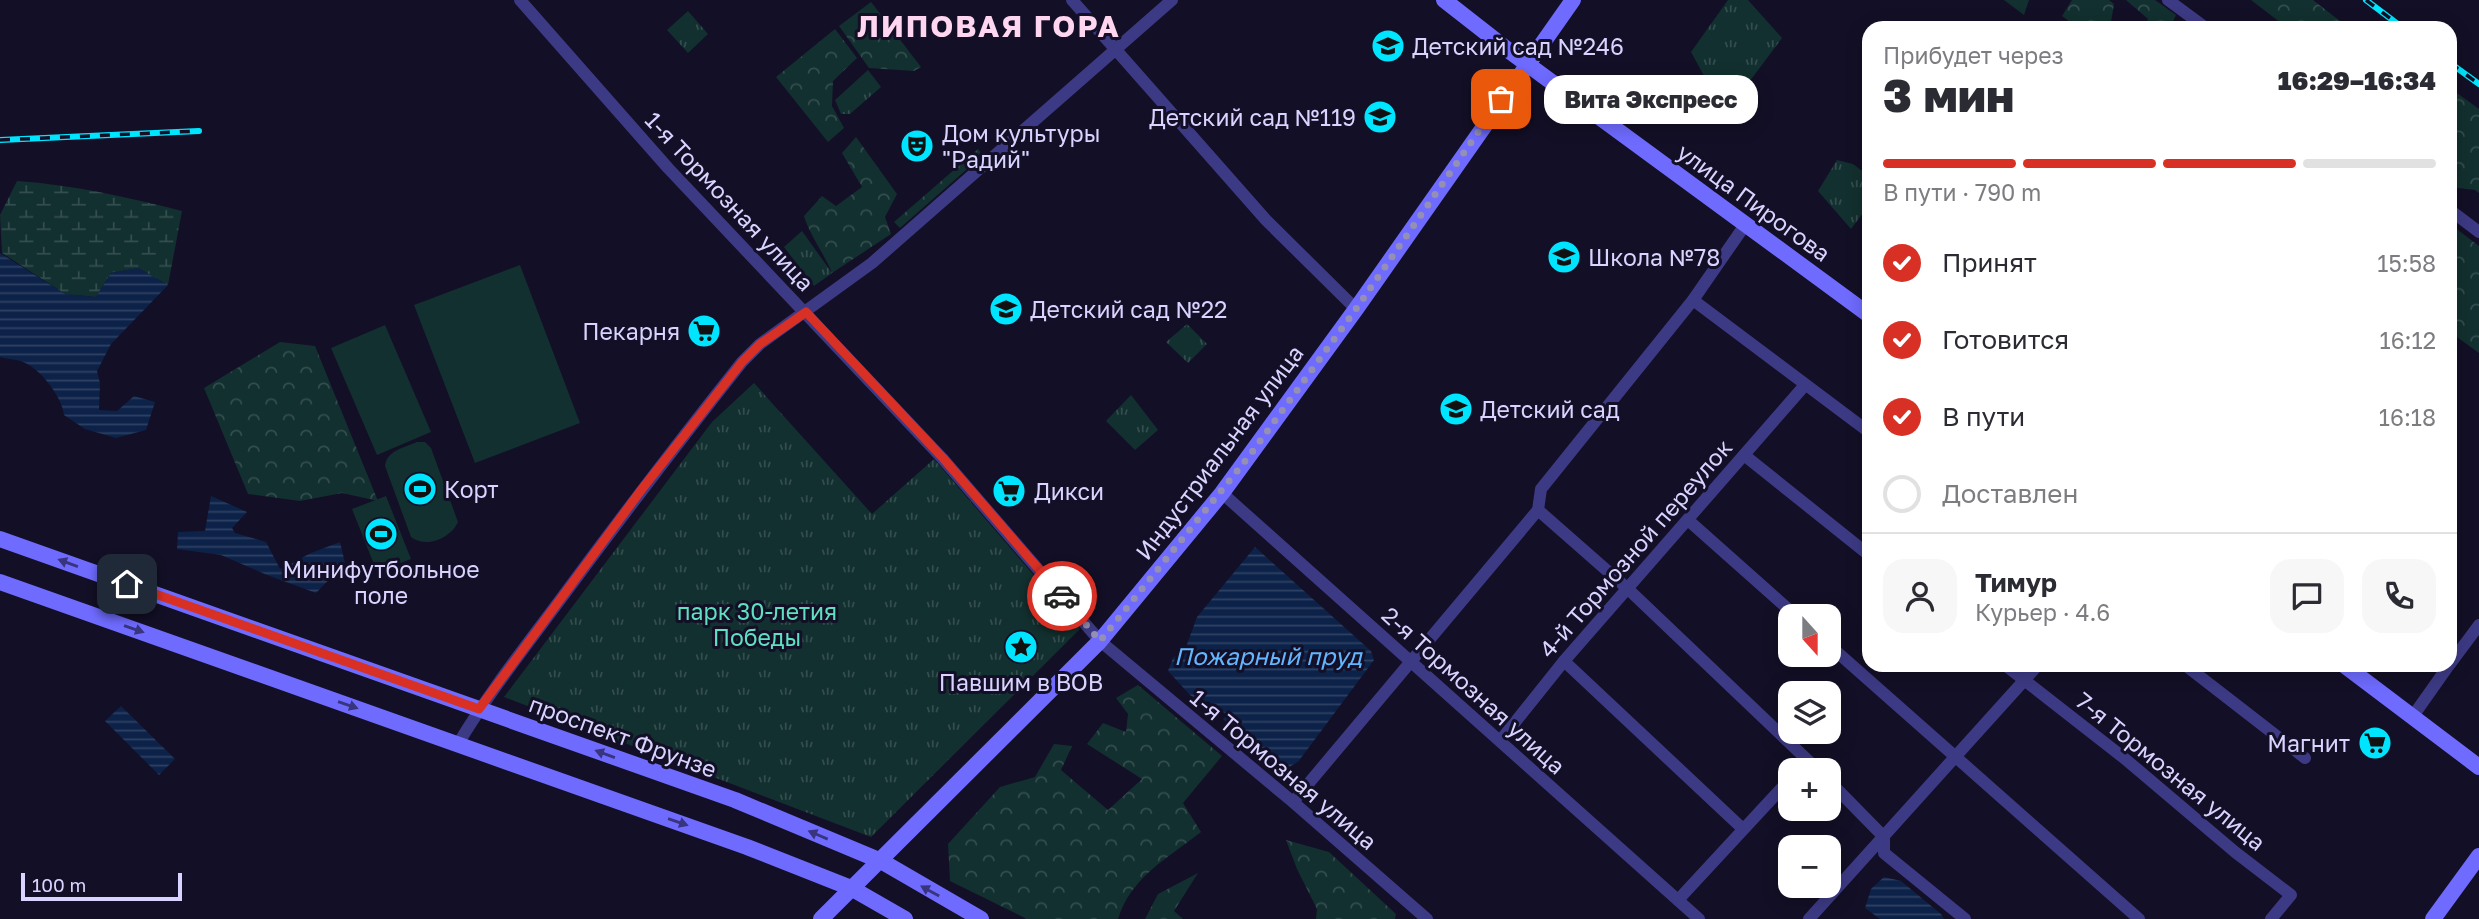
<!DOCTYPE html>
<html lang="ru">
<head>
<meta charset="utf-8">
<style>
  :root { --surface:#fff; --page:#f7f7f7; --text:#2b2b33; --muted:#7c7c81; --line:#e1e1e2; --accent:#d93025 }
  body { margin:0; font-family:"Golos Text",sans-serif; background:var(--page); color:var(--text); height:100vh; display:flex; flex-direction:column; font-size:26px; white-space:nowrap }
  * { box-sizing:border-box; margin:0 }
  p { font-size:23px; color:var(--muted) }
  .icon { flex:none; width:38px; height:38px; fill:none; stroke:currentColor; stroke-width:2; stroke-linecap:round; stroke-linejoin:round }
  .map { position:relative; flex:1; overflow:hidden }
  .panel { position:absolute; left:1862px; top:21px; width:595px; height:651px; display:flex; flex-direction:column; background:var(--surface); border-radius:21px; box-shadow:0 4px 18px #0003 }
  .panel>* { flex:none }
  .needle { width:46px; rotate:159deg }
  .buttons { position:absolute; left:1778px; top:604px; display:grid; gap:14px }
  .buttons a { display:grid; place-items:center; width:63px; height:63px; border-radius:14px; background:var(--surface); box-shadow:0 4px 18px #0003; font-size:35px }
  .scale { position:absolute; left:21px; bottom:18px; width:161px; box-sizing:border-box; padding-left:7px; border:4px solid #d9d4ff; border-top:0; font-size:19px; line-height:24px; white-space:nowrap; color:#d9d4ff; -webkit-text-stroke:5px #130f26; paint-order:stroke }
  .pin { position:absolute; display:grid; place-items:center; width:60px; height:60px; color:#fff; margin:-30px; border-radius:14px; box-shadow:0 4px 10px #0006 }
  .courier { position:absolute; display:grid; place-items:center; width:70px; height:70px; margin:-35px; border:5px solid #d93025; border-radius:50%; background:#fff; color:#222; box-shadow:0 2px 9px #0007 }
  .bubble { position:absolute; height:49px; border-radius:21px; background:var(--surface); box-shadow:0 4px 18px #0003; font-size:23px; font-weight:800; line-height:49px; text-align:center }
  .overview em { font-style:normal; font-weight:800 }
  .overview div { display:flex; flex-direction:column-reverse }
  .overview { display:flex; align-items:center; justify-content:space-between; height:119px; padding:0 21px }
  h1 { font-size:46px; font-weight:800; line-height:52px }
  .bar { display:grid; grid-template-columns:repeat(4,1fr); gap:10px 7px; align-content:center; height:84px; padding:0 21px }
  .bar i { height:9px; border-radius:5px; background:var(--line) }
  .bar .selected { background:var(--accent) }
  .bar p { grid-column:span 4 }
  .line { display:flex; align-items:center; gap:18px; padding:0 21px; border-top:2px solid var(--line) }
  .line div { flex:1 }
  .round { display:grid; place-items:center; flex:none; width:74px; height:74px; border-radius:21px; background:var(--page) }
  ol { padding:0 21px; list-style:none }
  li { display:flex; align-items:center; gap:21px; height:77px }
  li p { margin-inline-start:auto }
  li .icon { padding:7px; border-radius:50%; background:var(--accent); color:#fff; stroke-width:4 }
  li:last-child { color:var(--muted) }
  li i { width:38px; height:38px; border:4px solid var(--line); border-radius:50% }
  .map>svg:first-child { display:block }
  .green { fill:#12302f }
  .forest { fill:url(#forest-crowns) }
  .wetland { fill:url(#wetland-marsh) }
  .park { fill:url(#park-tufts) }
  .water { fill:url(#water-rules) }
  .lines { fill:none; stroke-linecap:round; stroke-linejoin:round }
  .street { stroke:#3d3a85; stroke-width:12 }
  .secondary { stroke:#6f6bff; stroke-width:16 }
  .rail-casing { stroke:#00e5ff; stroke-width:6 }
  .rail { stroke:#130f26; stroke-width:3.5; stroke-dasharray:10; stroke-linecap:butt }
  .oneway { fill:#38347d }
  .done { stroke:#948fb3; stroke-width:7; stroke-dasharray:0 12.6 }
  .route { stroke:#d93025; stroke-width:9 }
  .labels { text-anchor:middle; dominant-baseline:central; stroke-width:6; stroke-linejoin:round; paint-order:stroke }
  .poi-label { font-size:23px; fill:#d9d4ff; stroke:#130f26; text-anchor:start }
  .street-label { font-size:23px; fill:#d9d4ff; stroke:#130f26 }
  .park-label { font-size:23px; fill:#5fe0c0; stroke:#130f26 }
  .water-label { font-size:24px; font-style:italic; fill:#62b6ff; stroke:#130f26 }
  .district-label { font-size:30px; font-weight:bold; letter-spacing:2px; fill:#ffd6f0; stroke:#130f26 }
</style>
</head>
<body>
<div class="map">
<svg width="2479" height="919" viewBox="0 0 2479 919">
  <defs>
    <pattern id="forest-crowns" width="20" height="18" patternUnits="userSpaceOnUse" patternTransform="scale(1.75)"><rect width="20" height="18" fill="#12302f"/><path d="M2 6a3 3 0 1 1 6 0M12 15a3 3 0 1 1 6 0" fill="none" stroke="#344d4e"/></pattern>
    <pattern id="wetland-marsh" width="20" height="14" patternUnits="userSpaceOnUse" patternTransform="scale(1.75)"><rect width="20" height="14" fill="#12302f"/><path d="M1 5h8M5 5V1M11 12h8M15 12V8" fill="none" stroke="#344d4e"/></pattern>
    <pattern id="park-tufts" width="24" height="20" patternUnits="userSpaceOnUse" patternTransform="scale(1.75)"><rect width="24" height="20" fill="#12302f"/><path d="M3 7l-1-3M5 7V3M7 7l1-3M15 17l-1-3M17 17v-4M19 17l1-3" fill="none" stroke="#344d4e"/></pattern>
    <pattern id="water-rules" width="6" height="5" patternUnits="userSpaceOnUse" patternTransform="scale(1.75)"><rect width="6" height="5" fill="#0c2248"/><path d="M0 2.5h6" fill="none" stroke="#2f4163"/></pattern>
  </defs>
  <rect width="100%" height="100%" fill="#130f26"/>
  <g class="green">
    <path d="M520 265 580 423 475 463 414 305Z"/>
    <path d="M385 325 431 432 377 455 331 348Z"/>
    <path d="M417 442H425L431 448 458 522C451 538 426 549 411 537L385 466C387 450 404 448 417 442Z"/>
    <path d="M386 496 411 559 377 572 352 509Z"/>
  </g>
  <g class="forest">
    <path d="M2004 0H2029L2024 15Z"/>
    <path d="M2072 0H2109L2114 4 2110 28H2078L2062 16Z"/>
    <path d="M2126 0H2155L2176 15 2170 28H2145L2148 19Z"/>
    <path d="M2251 0H2313L2349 28H2282L2281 23Z"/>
    <path d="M871 2 921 67 914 71 869 68 839 26Z"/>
    <path d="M835 29 857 58 833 81 832 106 844 128 828 142 776 77Z"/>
    <path d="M2450 88 2479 109V193L2475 190 2450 187Z"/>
    <path d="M856 137 897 194 885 217 891 234 832 273C824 253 810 236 804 216L822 196 836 206 862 187 842 153Z"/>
    <path d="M978 149 983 155 900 228 894 222Z"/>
    <path d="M2450 224 2479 246V353L2450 332Z"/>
    <path d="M280 342 315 346 378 501 342 493 300 501 248 494 204 388Z"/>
    <path d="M1138 685 1222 756 1183 803 1201 832C1168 858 1131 877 1118 919H1027L950 881 948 844 1000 787 1035 777 1054 744 1072 746 1061 770 1108 810 1142 779 1087 744 1103 723 1126 732 1128 714 1116 698Z"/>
    <path d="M1286 840 1329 852 1396 914 1395 919H1316L1317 909 1297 869Z"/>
    <path d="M1198 873 1174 911 1183 919H1145L1158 894Z"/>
  </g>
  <path class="wetland" d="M17 181C74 185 127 197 182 211L168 285 138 268 111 273 96 297 65 294 2 253 0 215Z"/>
  <g class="park">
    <path d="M1728 0H1748L1782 38 1725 114 1691 52Z"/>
    <path d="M688 11 708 34 688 53 667 30Z"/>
    <path d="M868 70 881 87 850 114H841L835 100Z"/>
    <path d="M1837 160 1853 164 1869 176V205L1851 229 1818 191Z"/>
    <path d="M802 231 832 273 814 286 784 247Z"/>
    <path d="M1187 324 1207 344 1188 363 1166 342Z"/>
    <path d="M754 383 872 514 934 459 1080 629 871 837 504 697 712 422Z"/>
    <path d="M1131 395 1158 430 1135 450 1106 421Z"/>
  </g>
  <g class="water">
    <path d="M0 253 65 294 96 297 111 273 138 268 168 285 111 344 97 371 100 383 99 410 117 411 134 396 155 402 146 430 116 438 85 429 64 415C62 397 41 369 23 362 16 359 7 359 0 357Z"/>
    <path d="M211 496 247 512 232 528 235 533 266 542 280 569 311 553 340 542 345 563 316 593 267 575 221 555 177 549 178 532 205 531Z"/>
    <path d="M1255 547 1371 651 1374 660 1298 762 1282 771 1223 719 1227 715 1208 701 1204 704 1190 695 1168 671 1173 658 1186 647 1197 617Z"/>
    <path d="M121 706 175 759 159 775 105 721Z"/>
    <path d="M1884 877 1901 881 1941 914 1944 919H1880L1865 908 1871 889Z"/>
  </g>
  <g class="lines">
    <g class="street">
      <path d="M520 0 668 168 942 458 1100 641 1293 802 1427 919"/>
      <path d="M1072 0 1266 220 1356 309"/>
      <path d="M2168 0 2206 28"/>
      <path d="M2450 210 2479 232"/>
      <path d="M1693 300 1869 432"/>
      <path d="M1744 455 1869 555"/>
      <path d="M1222 493 1699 919"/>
      <path d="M1538 510 1628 589 1818 770"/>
      <path d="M1538 510 1541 489 1693 300 1745 225"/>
      <path d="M1688 520 1796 616"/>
      <path d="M1829 645 2139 919"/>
      <path d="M1564 661 1743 829"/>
      <path d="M2450 664 2479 625"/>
      <path d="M2005 665 2124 758 2235 852 2291 895 2271 919"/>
      <path d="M2185 665 2305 758"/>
      <path d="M2413 716 2449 665"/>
      <path d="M1500 741 1564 661 1805 385"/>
      <path d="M458 744C488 694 525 647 560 600 619 520 680 440 742 362L760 344 872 263 1172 0"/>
      <path d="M1829 781 1884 837V853L1965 919"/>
      <path d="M1293 802 1538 510"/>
      <path d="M1678 900 1790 779"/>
      <path d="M1809 919 2038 665"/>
    </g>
    <g class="secondary">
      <path d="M1444 0 1508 50 1869 315"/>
      <path d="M0 539 735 800 881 861 981 919"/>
      <path d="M0 582 747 847 851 888 905 919"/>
      <path d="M2344 665 2479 767"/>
      <path d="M821 919 1100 641 1222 493 1356 309 1573 0"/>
      <path d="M2433 919 2479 856"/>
    </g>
    <defs>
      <g id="rail">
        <path d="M2366 0 2403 28"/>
        <path d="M2450 63 2479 84"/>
        <path d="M0 140 199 131"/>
      </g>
    </defs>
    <use href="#rail" class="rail-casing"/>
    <use href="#rail" class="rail"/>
  </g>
  <defs><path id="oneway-solid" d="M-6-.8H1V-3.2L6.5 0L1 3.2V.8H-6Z" transform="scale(1.75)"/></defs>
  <g class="oneway">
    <use href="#oneway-solid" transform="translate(68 563) rotate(-160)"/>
    <use href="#oneway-solid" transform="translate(134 629) rotate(19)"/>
    <use href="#oneway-solid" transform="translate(348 705) rotate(19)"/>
    <use href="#oneway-solid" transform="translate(605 754) rotate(-160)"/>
    <use href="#oneway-solid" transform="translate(678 822) rotate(19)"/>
    <use href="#oneway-solid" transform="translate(818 835) rotate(-157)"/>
    <use href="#oneway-solid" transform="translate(930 891) rotate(-151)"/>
  </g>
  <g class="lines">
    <path class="done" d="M1062 596 1100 641 1250 455 1356 309 1501 99"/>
    <path class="route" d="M127 584 479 709 642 489 742 362 760 344 806 312 943 458 1062 596"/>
  </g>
  <defs>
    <symbol id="school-disc" viewBox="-11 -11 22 22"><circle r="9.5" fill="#00e5ff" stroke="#130f26"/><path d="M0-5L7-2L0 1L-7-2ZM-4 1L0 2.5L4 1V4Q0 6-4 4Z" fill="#111"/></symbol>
    <symbol id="theatre-disc" viewBox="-11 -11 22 22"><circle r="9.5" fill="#00e5ff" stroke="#130f26"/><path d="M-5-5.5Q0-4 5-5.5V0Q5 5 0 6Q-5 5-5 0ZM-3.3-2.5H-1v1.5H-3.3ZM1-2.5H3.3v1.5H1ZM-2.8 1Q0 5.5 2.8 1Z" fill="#111"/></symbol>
    <symbol id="supermarket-disc" viewBox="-11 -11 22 22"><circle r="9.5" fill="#00e5ff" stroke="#130f26"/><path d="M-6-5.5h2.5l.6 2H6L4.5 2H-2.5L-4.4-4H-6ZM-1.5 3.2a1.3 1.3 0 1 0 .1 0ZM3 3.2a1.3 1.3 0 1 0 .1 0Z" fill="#111"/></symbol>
    <symbol id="stadium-disc" viewBox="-11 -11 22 22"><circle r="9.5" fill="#00e5ff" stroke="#130f26"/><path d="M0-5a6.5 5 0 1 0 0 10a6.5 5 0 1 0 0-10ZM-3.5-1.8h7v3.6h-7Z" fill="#111"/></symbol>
    <symbol id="sight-disc" viewBox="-11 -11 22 22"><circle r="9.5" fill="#00e5ff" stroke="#130f26"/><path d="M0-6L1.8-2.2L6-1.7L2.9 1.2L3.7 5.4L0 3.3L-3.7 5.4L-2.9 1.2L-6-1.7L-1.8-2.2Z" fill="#111"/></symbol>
  </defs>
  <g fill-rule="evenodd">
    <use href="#school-disc" x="1369" y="27" width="38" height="38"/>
    <use href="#school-disc" x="1361" y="98" width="38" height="38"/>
    <use href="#theatre-disc" x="898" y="127" width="38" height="38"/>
    <use href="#school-disc" x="1545" y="238" width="38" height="38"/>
    <use href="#school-disc" x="987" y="290" width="38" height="38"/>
    <use href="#supermarket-disc" x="685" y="312" width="38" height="38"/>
    <use href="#school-disc" x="1437" y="390" width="38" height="38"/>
    <use href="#stadium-disc" x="401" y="470" width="38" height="38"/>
    <use href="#supermarket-disc" x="990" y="472" width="38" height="38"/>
    <use href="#stadium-disc" x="362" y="515" width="38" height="38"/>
    <use href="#sight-disc" x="1002" y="628" width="38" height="38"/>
    <use href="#supermarket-disc" x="2356" y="724" width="38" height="38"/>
  </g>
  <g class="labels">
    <g class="poi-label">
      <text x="1412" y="46">Детский сад №246</text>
      <text x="1356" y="117" text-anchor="end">Детский сад №119</text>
      <text x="942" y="133">Дом культуры<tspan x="942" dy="26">"Радий"</tspan></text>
      <text x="1588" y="257">Школа №78</text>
      <text x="1030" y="309">Детский сад №22</text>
      <text x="680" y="331" text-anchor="end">Пекарня</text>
      <text x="1480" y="409">Детский сад</text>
      <text x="444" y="489">Корт</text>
      <text x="1034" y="491">Дикси</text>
      <text x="381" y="569" text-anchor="middle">Минифутбольное<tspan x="381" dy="26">поле</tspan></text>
      <text x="1021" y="682" text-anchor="middle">Павшим в ВОВ</text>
      <text x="2350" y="743" text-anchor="end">Магнит</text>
    </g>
    <g class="street-label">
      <text transform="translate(730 201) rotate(47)">1-я Тормозная улица</text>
      <text transform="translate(1754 202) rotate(36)">улица Пирогова</text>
      <text transform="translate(1219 452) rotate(-53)">Индустриальная улица</text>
      <text transform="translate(1635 548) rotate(-49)">4-й Тормозной переулок</text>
      <text transform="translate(1474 690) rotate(42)">2-я Тормозная улица</text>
      <text transform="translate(623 736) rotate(20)">проспект Фрунзе</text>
      <text transform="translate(1284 769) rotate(40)">1-я Тормозная улица</text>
      <text transform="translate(2171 771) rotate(39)">7-я Тормозная улица</text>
    </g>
    <g class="park-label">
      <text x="757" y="611">парк 30-летия<tspan x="757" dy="26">Победы</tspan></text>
    </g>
    <g class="water-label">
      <text x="1268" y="655">Пожарный пруд</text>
    </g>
    <g class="district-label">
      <text x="989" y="26">ЛИПОВАЯ ГОРА</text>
    </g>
  </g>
</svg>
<div class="buttons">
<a><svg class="needle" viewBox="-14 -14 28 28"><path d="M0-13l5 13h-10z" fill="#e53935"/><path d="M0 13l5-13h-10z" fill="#7c7c81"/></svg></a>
<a><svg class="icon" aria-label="layers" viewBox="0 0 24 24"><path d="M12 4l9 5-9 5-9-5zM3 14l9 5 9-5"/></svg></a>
<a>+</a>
<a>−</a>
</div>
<div class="scale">100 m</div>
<div class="pin" style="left:1501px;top:99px;background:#ea580c"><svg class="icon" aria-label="bag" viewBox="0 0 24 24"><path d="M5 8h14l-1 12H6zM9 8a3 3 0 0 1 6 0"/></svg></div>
<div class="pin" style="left:127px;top:584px;background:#1f2937"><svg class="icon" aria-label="home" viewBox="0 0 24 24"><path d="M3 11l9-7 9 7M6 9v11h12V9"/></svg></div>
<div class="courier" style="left:1062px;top:596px"><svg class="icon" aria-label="car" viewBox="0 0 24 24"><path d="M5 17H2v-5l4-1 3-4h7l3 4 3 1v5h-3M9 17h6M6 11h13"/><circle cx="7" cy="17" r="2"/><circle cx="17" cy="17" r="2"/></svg></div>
<div class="bubble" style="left:1544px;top:75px;width:214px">Вита Экспресс</div>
<section class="panel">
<div class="overview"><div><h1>3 мин</h1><p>Прибудет через</p></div><em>16:29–16:34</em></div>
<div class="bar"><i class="selected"></i><i class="selected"></i><i class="selected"></i><i></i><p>В пути · 790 m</p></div>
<ol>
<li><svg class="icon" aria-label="check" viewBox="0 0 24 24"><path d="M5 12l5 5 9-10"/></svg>Принят<p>15:58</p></li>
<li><svg class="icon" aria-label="check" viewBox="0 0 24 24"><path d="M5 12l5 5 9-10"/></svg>Готовится<p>16:12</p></li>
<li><svg class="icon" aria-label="check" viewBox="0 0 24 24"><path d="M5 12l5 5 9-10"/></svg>В пути<p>16:18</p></li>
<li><i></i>Доставлен</li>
</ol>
<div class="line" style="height:126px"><a class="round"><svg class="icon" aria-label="person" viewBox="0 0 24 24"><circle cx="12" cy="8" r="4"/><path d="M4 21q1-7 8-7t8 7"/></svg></a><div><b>Тимур</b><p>Курьер · 4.6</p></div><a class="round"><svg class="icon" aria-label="chat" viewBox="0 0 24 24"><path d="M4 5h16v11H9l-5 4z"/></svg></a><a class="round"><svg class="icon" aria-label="phone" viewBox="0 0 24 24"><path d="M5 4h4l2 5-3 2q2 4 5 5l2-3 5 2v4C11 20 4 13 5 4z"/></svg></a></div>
</section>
</div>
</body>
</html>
